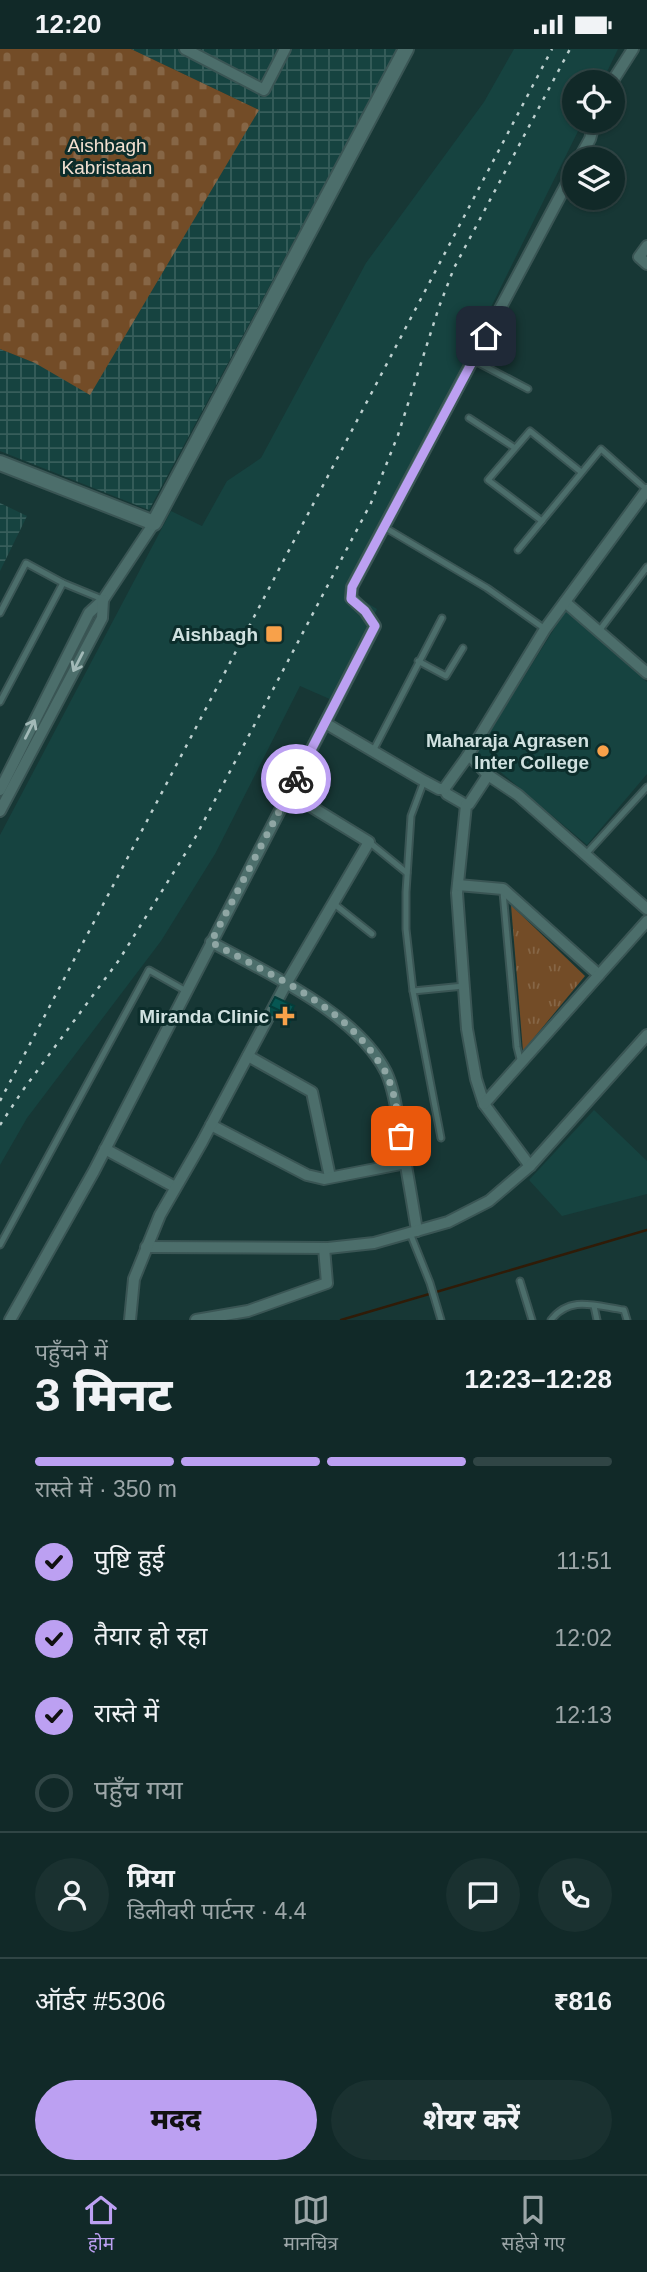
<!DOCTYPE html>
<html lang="hi">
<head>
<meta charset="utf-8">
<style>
  :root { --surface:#112928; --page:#1a3130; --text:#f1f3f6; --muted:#9ca6a8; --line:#304545; --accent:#bca0f2 }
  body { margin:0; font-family:Helvetica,"Noto Sans Devanagari",sans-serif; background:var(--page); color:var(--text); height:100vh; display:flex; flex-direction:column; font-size:26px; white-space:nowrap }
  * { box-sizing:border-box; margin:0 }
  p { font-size:23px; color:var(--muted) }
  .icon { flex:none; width:38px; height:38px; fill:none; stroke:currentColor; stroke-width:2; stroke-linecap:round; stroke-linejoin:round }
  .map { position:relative; height:1271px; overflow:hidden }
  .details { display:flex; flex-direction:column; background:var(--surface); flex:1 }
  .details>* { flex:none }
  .buttons { position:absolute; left:562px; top:21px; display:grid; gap:14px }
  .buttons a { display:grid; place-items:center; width:63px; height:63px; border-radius:50%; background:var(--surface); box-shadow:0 2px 5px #0004,0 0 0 2px var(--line); font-size:35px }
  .pin { position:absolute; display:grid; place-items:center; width:60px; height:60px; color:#fff; margin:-30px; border-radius:14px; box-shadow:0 4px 10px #0006 }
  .courier { position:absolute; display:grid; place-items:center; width:70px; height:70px; margin:-35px; border:5px solid #bca0f2; border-radius:50%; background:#fff; color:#222; box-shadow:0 2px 9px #0007 }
  .head em { font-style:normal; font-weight:800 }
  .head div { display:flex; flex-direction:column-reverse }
  .head { display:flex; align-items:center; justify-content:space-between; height:119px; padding:0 35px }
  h1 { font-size:46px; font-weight:800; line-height:52px }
  .bar { display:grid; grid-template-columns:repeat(4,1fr); gap:10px 7px; align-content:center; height:84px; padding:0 35px }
  .bar i { height:9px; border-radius:5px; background:var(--line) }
  .bar .on { background:var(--accent) }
  .bar p { grid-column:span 4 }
  .line { display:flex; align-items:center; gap:18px; padding:0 35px; border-top:2px solid var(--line) }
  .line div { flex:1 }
  .round { display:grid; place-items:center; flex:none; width:74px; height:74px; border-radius:37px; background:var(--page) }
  ol { padding:0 35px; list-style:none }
  li { display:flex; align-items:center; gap:21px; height:77px }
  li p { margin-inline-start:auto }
  li .icon { padding:7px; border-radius:50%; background:var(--accent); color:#111; stroke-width:4 }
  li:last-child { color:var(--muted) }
  li i { width:38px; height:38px; border:4px solid var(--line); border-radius:50% }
  .cta { display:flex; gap:14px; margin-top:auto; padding:14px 35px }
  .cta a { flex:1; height:80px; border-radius:42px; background:var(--accent); color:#111; font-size:28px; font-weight:800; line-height:80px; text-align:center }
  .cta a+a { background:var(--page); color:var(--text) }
  .status { display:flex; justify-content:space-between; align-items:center; height:49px; padding:0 35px; background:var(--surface); direction:ltr }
  .status svg { height:19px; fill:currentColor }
  .tab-bar { display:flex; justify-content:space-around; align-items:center; height:98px; border-top:2px solid var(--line); background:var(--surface); font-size:19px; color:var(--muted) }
  .tab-bar a { display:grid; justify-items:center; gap:4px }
  .tab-bar .on { color:var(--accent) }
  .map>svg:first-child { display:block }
  .built { fill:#164340 }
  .industrial { fill:url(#industrial-grid) }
  .cemetery { fill:url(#cemetery-stones) }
  .park { fill:url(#park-tufts) }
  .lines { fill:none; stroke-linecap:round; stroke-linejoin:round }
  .stream { stroke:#301b07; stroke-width:2.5 }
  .service-casing { stroke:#3a5554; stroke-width:9 }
  .minor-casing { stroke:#3a5554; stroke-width:14 }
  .tertiary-casing { stroke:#3a5554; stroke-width:18 }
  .service { stroke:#4c6e6b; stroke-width:5 }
  .minor { stroke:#4c6e6b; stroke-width:10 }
  .tertiary { stroke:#4c6e6b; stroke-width:14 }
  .rail { stroke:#bccfce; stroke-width:2.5; stroke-dasharray:3.5 7; stroke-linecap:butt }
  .wall { fill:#054b47 }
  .shaded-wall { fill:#043d3a }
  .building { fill:#065753; stroke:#043d3a; stroke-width:2 }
  .oneway { stroke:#a2b9b7 }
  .done { stroke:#8fa6a4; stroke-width:7; stroke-dasharray:0 12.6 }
  .route { stroke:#bca0f2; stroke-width:9 }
  .poi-dot { fill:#f8a14a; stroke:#0c2d2b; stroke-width:2.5 }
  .labels { text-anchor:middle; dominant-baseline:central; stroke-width:6; stroke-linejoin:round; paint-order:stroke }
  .park-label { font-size:19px; fill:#f3e0d1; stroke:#0c2d2b }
  .poi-label { font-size:19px; font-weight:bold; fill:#d0e1e0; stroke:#0c2d2b; text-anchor:end }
</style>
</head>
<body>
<div class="status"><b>12:20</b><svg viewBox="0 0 49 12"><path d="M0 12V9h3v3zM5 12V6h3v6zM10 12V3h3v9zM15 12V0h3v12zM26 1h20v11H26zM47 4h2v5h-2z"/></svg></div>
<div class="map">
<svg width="647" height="1271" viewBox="0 0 647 1271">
  <defs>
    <pattern id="industrial-grid" width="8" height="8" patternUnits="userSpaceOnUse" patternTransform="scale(1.75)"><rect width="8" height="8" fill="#164340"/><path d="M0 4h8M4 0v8" fill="none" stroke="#375e5b"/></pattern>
    <pattern id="cemetery-stones" width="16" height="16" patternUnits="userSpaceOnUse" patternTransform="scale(1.75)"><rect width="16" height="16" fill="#734c27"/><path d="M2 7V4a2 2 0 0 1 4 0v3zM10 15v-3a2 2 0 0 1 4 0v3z" fill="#866646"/></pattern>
    <pattern id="park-tufts" width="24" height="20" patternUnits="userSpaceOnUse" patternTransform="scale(1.75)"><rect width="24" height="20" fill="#734c27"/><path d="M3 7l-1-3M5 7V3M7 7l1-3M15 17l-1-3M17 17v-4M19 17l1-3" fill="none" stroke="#866646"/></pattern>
  </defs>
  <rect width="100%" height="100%" fill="#173735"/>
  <g class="built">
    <path d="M514 0H618L602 33H574V72H583L452 337 346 541 377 560 332 651 300 637 215 805 161 892 27 1069 0 1116V786L171 462 202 477 227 432 261 409 366 214 484 53Z"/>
    <path d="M566 561 647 633V725L587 796 477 703Z"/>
    <path d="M594 1061 647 1112V1145L562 1167 529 1131Z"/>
  </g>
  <g class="industrial">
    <path d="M131 0H397L149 461 0 402V300L35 314 259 61Z"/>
    <path d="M0 454 27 467 0 522Z"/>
  </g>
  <path class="cemetery" d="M0 0H131L259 61 90 346 35 314 0 300Z"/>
  <path class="park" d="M511 856 585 927 523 1002Z"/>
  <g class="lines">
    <path class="stream" d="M341 1271 647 1181"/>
    <defs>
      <g id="service">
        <path d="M473 311 528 340"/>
        <path d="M469 369 515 399"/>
        <path d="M542 472 488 431 530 382 581 423"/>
        <path d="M384 478 487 539 545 580"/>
        <path d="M518 501 601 400 647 441"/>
        <path d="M0 564 26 514 63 534 102 550"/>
        <path d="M599 582 647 518"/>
        <path d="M418 612 446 627 463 599"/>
        <path d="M0 653 63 534"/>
        <path d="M373 702 442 569"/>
        <path d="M424 732 411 767 406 843V880L413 942 441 1089"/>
        <path d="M369 793 407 824"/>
        <path d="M585 806 647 738"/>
        <path d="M503 843 517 998 521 1014"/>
        <path d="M333 854 372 885"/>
        <path d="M413 942 464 937"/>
        <path d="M410 1184 430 1234 441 1271"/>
        <path d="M0 1196 149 921 186 942"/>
        <path d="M520 1232 532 1271"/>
        <path d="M594 1257 597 1271"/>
        <path d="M551 1271C570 1246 595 1257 624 1261L627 1271"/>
      </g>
      <g id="minor">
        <path d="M185 0 264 41 285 0"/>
        <path d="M612 33 633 0"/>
        <path d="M579 110 590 90 595 72"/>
        <path d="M647 197 639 208 647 215"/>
        <path d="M565 553 647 624"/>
        <path d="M325 674 424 732 439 740H444L447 745 466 756"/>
        <path d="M467 708H471L488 726 518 746 647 860"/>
        <path d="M488 726 469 755 466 756 457 844 467 980 476 1030 484 1055 530 1117"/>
        <path d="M444 740 467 708 545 580 647 441"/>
        <path d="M0 741 89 564 103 551 154 474"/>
        <path d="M0 762 102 569 103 551"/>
        <path d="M458 836 503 840 599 926"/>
        <path d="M211 893C267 924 356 964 386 1023 395 1042 397 1066 401 1086 406 1118 412 1150 417 1182"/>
        <path d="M248 1007 312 1043 330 1128"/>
        <path d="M484 1055 647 872"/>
        <path d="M211 1076 307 1126 324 1130 406 1114"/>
        <path d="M105 1100 175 1138"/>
        <path d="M146 1198 328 1199 374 1194 448 1173 489 1152 530 1117 647 986"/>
        <path d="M10 1271 94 1122 375 577 365 562 351 549 352 538 574 121"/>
        <path d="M130 1271 134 1230 160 1166 202 1093 286 935 369 793 289 744"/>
        <path d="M196 1271 248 1262 327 1234 324 1199"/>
      </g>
      <path id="tertiary" d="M0 414 154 474 406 0"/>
    </defs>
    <use href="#service" class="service-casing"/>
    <use href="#minor" class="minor-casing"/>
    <use href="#tertiary" class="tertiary-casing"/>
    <use href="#service" class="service"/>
    <use href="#minor" class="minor"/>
    <use href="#tertiary" class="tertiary"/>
    <g class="rail">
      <path d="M0 1052 552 0"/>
      <path d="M0 1076 23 1041 119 911 195 789 371 454 398 386 439 258 454 219 570 0"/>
    </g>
  </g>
  <path class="wall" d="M270 957 294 967 289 976 270 966Z"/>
  <path class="shaded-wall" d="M294 957V967L289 976V966Z"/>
  <path class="building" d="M275 948 294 957 289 966 270 957Z"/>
  <defs><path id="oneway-shaft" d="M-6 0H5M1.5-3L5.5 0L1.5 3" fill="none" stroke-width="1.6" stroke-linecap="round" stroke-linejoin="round" transform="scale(1.75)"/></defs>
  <g class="oneway">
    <use href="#oneway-shaft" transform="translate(78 613) rotate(117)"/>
    <use href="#oneway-shaft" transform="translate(30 680) rotate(-63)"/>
  </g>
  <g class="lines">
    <path class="done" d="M296 730 211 893C268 925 335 952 374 1006 378 1012 383 1018 386 1024 395 1043 398 1067 401 1087"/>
    <path class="route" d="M296 730 375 577 365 562 351 550 352 538 486 287"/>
  </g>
  <g class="poi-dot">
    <rect x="265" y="576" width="18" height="18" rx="3.5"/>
    <circle cx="603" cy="702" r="7"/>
    <path d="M281.5 956.5h7v7h7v7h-7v7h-7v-7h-7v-7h7z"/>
  </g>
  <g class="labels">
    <g class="park-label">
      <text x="107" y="96">Aishbagh<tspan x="107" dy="22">Kabristaan</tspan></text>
    </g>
    <g class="poi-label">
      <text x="258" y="585">Aishbagh</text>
      <text x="589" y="691">Maharaja Agrasen<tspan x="589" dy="22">Inter College</tspan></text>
      <text x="269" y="967">Miranda Clinic</text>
    </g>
  </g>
</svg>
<div class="buttons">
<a><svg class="icon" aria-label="locate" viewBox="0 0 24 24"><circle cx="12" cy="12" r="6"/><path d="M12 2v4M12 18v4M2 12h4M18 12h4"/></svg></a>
<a><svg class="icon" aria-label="layers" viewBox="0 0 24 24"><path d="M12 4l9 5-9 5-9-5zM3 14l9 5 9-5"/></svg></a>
</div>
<div class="pin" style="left:401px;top:1087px;background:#ea580c"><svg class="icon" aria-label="bag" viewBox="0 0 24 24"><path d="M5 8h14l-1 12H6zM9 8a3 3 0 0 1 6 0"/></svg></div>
<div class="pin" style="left:486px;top:287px;background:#1f2937"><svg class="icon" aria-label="home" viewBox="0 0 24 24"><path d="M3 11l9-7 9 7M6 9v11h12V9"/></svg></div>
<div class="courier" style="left:296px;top:730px"><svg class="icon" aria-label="bike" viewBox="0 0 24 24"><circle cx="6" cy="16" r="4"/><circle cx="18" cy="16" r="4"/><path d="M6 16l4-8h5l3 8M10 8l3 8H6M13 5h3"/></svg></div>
</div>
<section class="details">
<div class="head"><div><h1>3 मिनट</h1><p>पहुँचने में</p></div><em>12:23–12:28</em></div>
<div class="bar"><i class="on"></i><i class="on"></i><i class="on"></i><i></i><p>रास्ते में · 350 m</p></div>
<ol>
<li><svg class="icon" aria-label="check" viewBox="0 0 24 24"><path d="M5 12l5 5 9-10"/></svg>पुष्टि हुई<p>11:51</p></li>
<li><svg class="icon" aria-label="check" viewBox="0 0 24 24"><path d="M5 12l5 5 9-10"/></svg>तैयार हो रहा<p>12:02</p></li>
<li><svg class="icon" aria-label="check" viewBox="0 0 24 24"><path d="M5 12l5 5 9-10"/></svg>रास्ते में<p>12:13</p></li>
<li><i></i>पहुँच गया</li>
</ol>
<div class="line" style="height:126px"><a class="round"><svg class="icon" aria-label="person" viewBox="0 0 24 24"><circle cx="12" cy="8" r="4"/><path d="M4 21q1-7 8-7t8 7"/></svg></a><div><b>प्रिया</b><p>डिलीवरी पार्टनर · 4.4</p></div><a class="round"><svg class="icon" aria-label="chat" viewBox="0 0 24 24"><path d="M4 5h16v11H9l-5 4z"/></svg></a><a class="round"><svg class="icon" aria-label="phone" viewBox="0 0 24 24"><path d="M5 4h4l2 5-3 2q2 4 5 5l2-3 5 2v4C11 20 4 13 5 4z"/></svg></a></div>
<div class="line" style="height:91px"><div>ऑर्डर #5306</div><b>₹816</b></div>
<div class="cta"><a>मदद</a><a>शेयर करें</a></div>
</section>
<nav class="tab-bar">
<a class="on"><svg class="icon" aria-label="home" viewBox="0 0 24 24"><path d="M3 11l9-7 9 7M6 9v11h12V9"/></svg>होम</a>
<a><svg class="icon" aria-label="map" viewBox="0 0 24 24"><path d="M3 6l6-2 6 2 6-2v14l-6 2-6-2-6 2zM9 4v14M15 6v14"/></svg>मानचित्र</a>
<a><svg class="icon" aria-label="saved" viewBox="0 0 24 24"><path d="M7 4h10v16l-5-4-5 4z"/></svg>सहेजे गए</a>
</nav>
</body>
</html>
